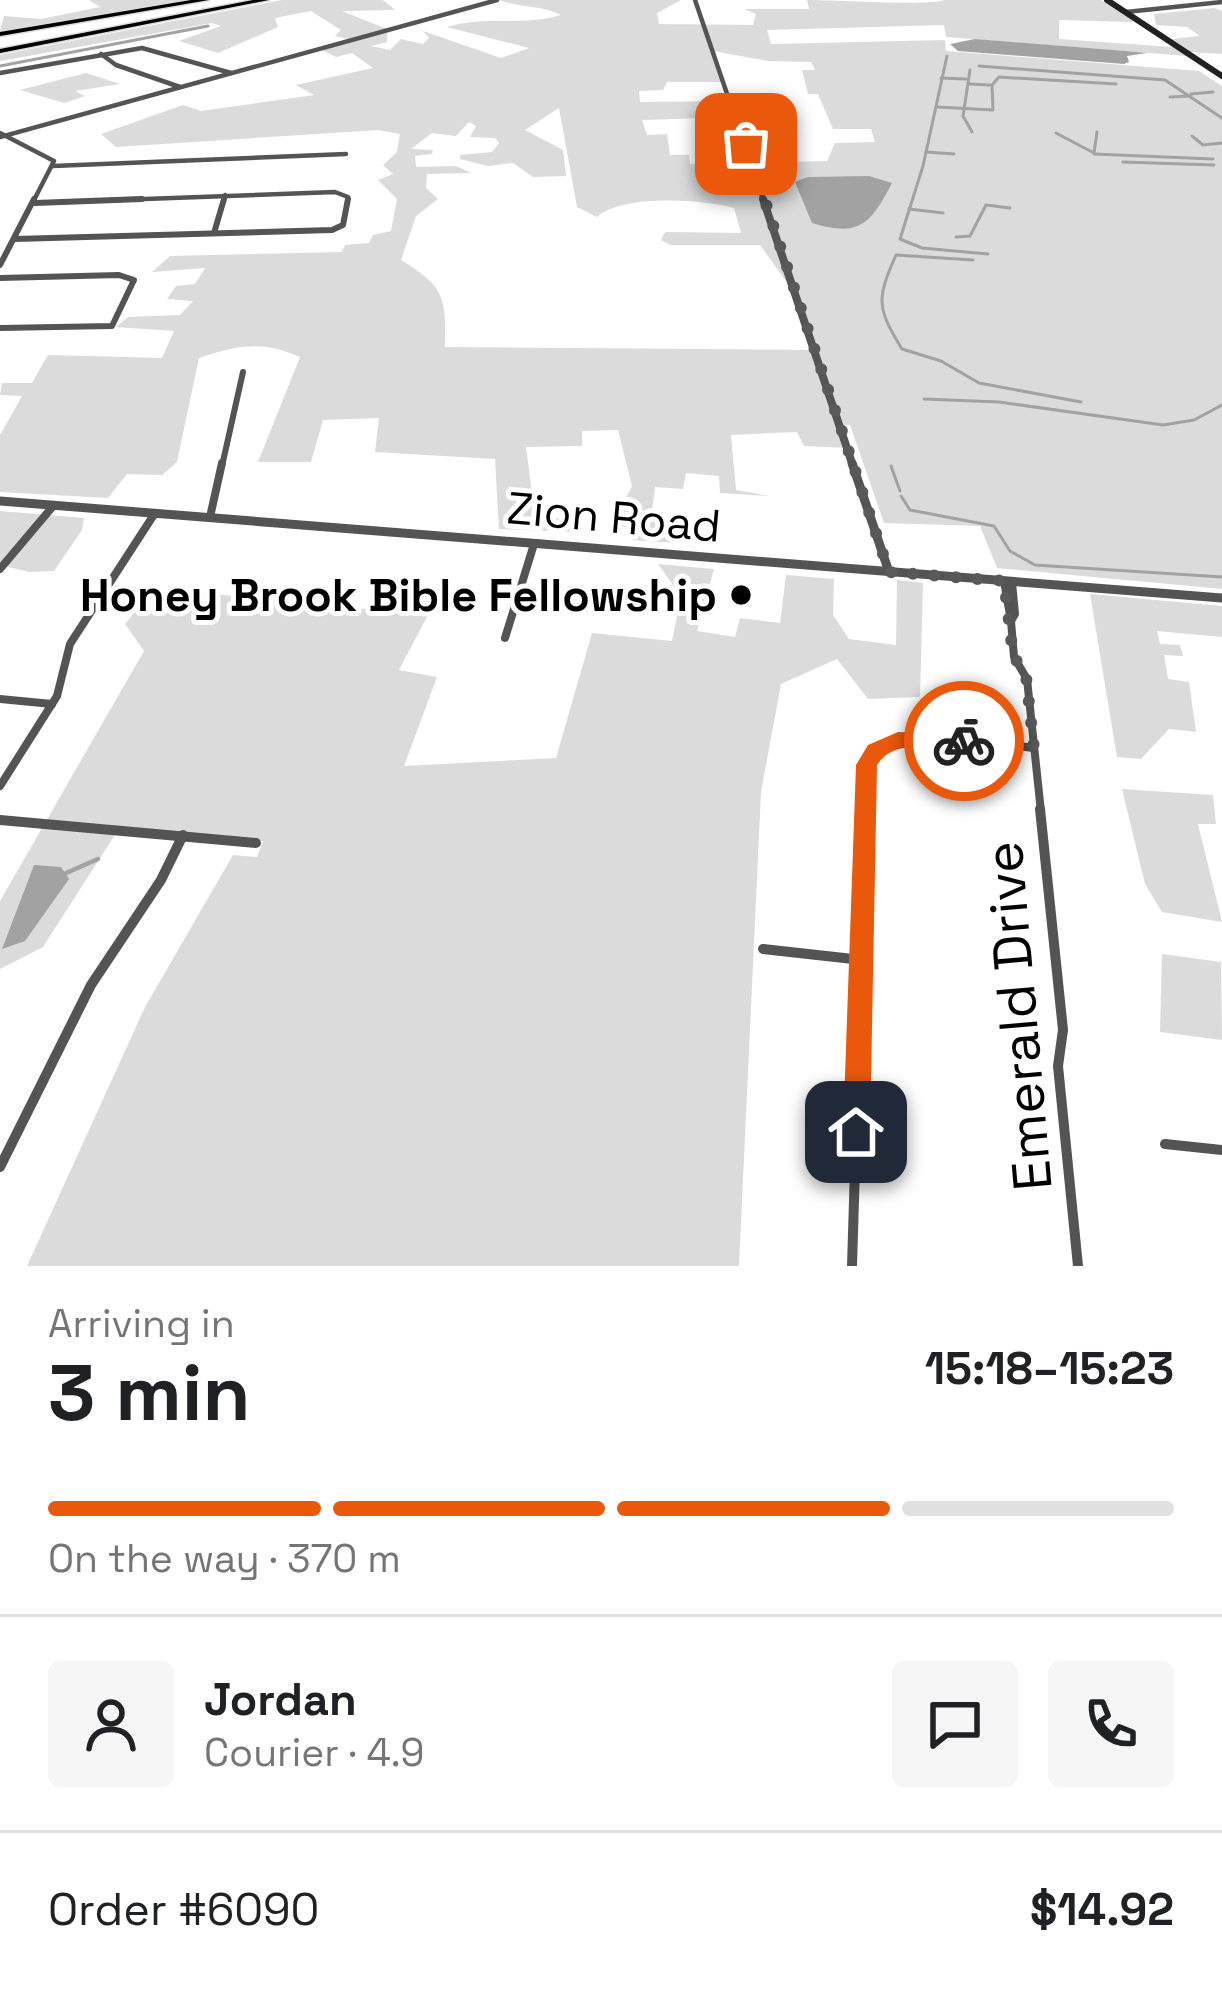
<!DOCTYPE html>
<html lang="en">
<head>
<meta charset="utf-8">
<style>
  :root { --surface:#fff; --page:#f6f6f6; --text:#202124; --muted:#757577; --line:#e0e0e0; --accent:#ea580c }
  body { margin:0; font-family:"Space Grotesk",sans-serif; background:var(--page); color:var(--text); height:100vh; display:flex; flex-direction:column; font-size:45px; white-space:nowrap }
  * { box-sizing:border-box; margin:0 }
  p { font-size:39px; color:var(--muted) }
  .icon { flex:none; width:66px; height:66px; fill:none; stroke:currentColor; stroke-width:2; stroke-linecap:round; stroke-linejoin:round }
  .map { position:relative; height:1266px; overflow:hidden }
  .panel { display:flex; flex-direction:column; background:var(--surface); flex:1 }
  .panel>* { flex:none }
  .pin { position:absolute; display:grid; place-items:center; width:102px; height:102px; color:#fff; margin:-51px; border-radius:24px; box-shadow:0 6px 18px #0006 }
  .courier { position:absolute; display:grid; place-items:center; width:120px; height:120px; margin:-60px; border:9px solid #ea580c; border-radius:50%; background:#fff; color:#222; box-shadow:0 3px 15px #0007 }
  .overview em { font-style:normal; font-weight:600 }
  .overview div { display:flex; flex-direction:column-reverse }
  .overview { display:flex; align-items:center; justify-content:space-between; height:204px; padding:0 48px }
  h1 { font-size:78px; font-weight:600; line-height:90px }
  .bar { display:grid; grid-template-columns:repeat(4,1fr); gap:18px 12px; align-content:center; height:144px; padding:0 48px }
  .bar i { height:15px; border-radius:9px; background:var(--line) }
  .bar .current { background:var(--accent) }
  .bar p { grid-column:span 4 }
  .line { display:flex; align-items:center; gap:30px; padding:0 48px; border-top:3px solid var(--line) }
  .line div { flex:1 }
  .round { display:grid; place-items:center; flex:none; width:126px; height:126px; border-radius:12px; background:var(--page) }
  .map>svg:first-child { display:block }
  .green { fill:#dbdbdb; fill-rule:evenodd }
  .water { fill:#a2a2a2 }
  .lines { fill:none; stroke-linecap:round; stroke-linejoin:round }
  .stream-far1 { stroke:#a2a2a2; stroke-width:3 }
  .stream { stroke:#a2a2a2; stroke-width:4.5 }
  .motorway-casing { stroke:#dbdbdb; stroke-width:3 }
  .minor-far3 { stroke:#545454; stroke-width:4.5 }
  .minor-far2 { stroke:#545454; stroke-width:6 }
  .minor-far1 { stroke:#545454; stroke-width:8 }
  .minor { stroke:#545454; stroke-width:10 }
  .tertiary-far2 { stroke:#545454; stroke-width:4.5 }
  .tertiary-far1 { stroke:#545454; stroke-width:8 }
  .tertiary { stroke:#545454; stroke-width:9 }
  .secondary { stroke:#212121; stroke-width:6 }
  .motorway { fill:#000; fill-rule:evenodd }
  .route { fill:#ea580c }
  .done { stroke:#595959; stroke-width:12; stroke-dasharray:0 21.6 }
  .poi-dot { fill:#000; stroke:#fff; stroke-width:4.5 }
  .labels { text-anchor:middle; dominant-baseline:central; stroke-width:10; stroke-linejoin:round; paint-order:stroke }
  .street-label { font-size:45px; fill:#000; stroke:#fff }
  .poi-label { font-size:45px; font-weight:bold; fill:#000; stroke:#fff; text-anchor:end }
  .near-street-label { font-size:54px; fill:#000; stroke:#fff }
</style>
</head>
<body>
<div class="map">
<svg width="1222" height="1266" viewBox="0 0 1222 1266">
  <rect width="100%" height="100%" fill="#fff"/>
  <g class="green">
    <path d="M89 0H187L0 31 4 16 41 19 100 7Z"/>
    <path d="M282 0H383L395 10 342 11 387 29V42L371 46 390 50 401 39 423 44 429 38 423 31 501 58 529 48 447 27C486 15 523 27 561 15 541 5 521 8 499 0H681L657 13 659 24 753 25 756 14 744 9H809L807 0C831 0 933 6 944 0H1101L1131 17 1133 22 1059 20V39L1173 47 1187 56 946 37 944 25 767 30 771 44 945 40 946 51 1199 71 1222 86V589L997 568 980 526 884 523 850 425H842L849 448 804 446 797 432 731 435 736 490 770 496 720 493 719 476 686 473 683 489 655 487 651 518 678 543 632 540 633 528 611 526 632 486 618 430 582 431V446L526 447 535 517 579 520 577 532 499 529 495 459 375 452 379 418 323 420 311 462H258L300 357C263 340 236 345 199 358L177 462 162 475 127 474 108 498 0 492V435L22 396 0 395 2 383H32L48 355 162 358 174 331 116 327 128 317 180 315 193 301 167 299 176 286 195 284 205 268 152 272 170 256 342 252 345 245 369 243 373 235 391 231 397 199 378 180 393 174 383 165 397 152 400 134 378 130 116 147 101 134 183 105 201 111 314 95 296 85 373 68 352 53 336 57 318 48 348 39 335 36 341 30 311 11 275 18 278 27 218 53 179 41 221 26 212 23 0 61V55ZM713 51 768 61 811 62 815 70H802L808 94H818L833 129H871L875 142 835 143 827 161 690 164 689 155H670L667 134 647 135 642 120 737 117 730 101 640 102 639 91 663 90 667 82H724ZM559 108 577 207 597 217C622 194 702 199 734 208L741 233 665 232 661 240 670 245H760L799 299 816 350 445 347C446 297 445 287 401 260L416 216 438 199 426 188 427 174 471 173 456 166 416 167 415 156 432 154 433 150 411 149 432 133 456 136 469 122 476 126 470 137 495 138 499 143 492 152 460 155V159L488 166 513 163 533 177 566 176 563 150 525 130Z"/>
    <path d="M1214 8 1222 11V54L1190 52 1172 39 1200 36 1187 27 1156 25 1154 14Z"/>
    <path d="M86 73 120 84 75 91 85 96 64 103 20 90Z"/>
    <path d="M0 511 84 518 82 530 54 571 29 572 0 565Z"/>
    <path d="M658 564 714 569 697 631 735 637 740 618 780 623 786 575 834 579 833 615 849 639 896 645 897 580 923 583 920 697 868 699 837 659 781 684 761 792 739 1266H27L145 1007 233 855 257 857 263 841 120 827 43 947 0 969V901L144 651 125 624 137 609 179 613 192 592 428 615 399 670 437 677 404 766 556 758 592 633 672 641 681 596Z"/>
    <path d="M1090 594 1222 606V637L1157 631 1160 644 1180 645 1183 656 1164 655 1168 679 1189 682 1196 732 1169 729 1141 759 1117 757Z"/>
    <path d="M1122 789 1213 795 1216 824H1198L1222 922 1162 912 1145 884Z"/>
    <path d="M1162 954 1221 962 1222 1040 1160 1032Z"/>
  </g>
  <g class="water">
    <path d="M975 39 1126 51 1147 53 1127 56 1129 62 1124 64 958 51 950 44Z"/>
    <path d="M869 176 892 183C871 223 860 238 812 223L795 182 808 177Z"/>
    <path d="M34 865 61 867 69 879 25 941 2 949Z"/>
  </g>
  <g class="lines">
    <g class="stream-far1">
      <path d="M947 56 923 166 900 239 922 248 988 254"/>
      <path d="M0 66 208 26"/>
      <path d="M979 66 1165 80 1222 118"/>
      <path d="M970 70 963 116 972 132"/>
      <path d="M941 78 966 79"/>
      <path d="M970 84 990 85"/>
      <path d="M1191 94 1213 92"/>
      <path d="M1170 97 1191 96"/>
      <path d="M937 107 993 110 992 85 999 77 1116 84"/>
      <path d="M1056 133 1094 153 1097 132"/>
      <path d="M1192 136 1203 145 1222 143"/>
      <path d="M926 152 954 154"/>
      <path d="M1094 154 1213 159"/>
      <path d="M1123 162 1214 165"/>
      <path d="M909 209 943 213"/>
      <path d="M956 237 970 236 986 205 1010 208"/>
      <path d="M973 260 896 255C876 300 877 308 902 349L941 361 979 383 1081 402"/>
      <path d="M924 399 999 402 1163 425 1194 420 1222 405"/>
      <path d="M891 466 900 491"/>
      <path d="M901 496 910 510 994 526 1010 551 1035 565 1222 577"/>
    </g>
    <path class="stream" d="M66 873 98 859"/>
    <defs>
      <g id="motorway">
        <path d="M191 0H209L0 36V32Z"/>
        <path d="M253 0H269L0 53V49Z"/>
      </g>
    </defs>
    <use href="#motorway" class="motorway-casing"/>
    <g class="minor-far3">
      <path d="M1126 12 1222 2"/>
      <path d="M101 54 116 65 180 87"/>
      <path d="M0 73 142 48 231 73"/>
      <path d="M0 133 54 161 33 202"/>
      <path d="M53 166 346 154"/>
      <path d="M61 202 335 192 348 197 347 202"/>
      <path d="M223 202 225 195"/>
    </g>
    <g class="minor-far2">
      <path d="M35 203 142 199"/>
      <path d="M214 233 224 199"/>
      <path d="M15 239 332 230 343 225 348 199"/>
      <path d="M0 265 34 199"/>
      <path d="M0 278 119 275 134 280 112 326 0 328"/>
      <path d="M222 466 243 372"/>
    </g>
    <g class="minor-far1">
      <path d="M210 517 222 463"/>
      <path d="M0 569 54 505"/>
      <path d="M1004 581 1011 621 1015 614 1012 582"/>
      <path d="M1011 621 1014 657 1027 679 1041 812"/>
      <path d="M505 638 534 544"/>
      <path d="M0 699 52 704"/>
      <path d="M0 786 57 696 70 644 155 513"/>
      <path d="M866 812C866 799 863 776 868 764 887 720 997 744 1034 748"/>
    </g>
    <g class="minor">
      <path d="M1040 809 1063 1030 1058 1066 1078 1266"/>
      <path d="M0 820 256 843"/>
      <path d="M763 949 862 960"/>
      <path d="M1165 1144 1222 1150"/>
      <path d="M0 1167 91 985 161 880 183 835"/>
      <path d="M852 1266 866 809"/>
    </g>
    <g class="tertiary-far2">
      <path d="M695 0 764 202"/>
      <path d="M0 137 497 0"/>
    </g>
    <path class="tertiary-far1" d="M763 199 853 466"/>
    <g class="tertiary">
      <path d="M852 463 889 572"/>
      <path d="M0 501 1222 598"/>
    </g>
    <path class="secondary" d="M1107 0 1222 76"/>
    <use href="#motorway" class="motorway"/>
  </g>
  <path class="route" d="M898 732 964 734 974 741C947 763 901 729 877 765L870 1132 866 1141H847L843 1132 856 765 868 745Z"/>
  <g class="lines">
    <path class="done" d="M746 144 889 572 1004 581 1013 655 1026 676 1034 748 964 741"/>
  </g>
  <circle class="poi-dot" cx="741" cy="595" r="12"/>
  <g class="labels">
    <g class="street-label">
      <text transform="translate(614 517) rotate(5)">Zion Road</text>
    </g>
    <g class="poi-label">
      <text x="717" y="595">Honey Brook Bible Fellowship</text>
    </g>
    <g class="near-street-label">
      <text transform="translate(1018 1016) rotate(-95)">Emerald Drive</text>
    </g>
  </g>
</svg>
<div class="pin" style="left:746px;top:144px;background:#ea580c"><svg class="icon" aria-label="bag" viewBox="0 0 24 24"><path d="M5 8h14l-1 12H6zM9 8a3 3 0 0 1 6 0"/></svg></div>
<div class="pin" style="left:856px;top:1132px;background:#1f2937"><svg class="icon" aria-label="home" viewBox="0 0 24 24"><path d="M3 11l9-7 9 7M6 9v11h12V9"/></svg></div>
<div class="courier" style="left:964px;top:741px"><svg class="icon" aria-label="bike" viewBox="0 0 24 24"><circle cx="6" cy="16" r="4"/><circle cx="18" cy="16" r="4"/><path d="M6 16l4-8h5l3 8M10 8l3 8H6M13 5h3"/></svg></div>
</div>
<section class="panel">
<div class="overview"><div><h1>3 min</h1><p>Arriving in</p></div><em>15:18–15:23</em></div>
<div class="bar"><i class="current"></i><i class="current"></i><i class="current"></i><i></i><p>On the way · 370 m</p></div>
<div class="line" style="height:216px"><a class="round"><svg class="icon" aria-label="person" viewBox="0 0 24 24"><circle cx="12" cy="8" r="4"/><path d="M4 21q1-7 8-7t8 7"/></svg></a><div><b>Jordan</b><p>Courier · 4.9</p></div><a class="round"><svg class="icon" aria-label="chat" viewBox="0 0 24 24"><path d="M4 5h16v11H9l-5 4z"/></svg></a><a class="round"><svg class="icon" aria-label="phone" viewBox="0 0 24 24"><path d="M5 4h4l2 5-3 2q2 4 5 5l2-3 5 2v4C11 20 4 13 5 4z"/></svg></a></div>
<div class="line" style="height:156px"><div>Order #6090</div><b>$14.92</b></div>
</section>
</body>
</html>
